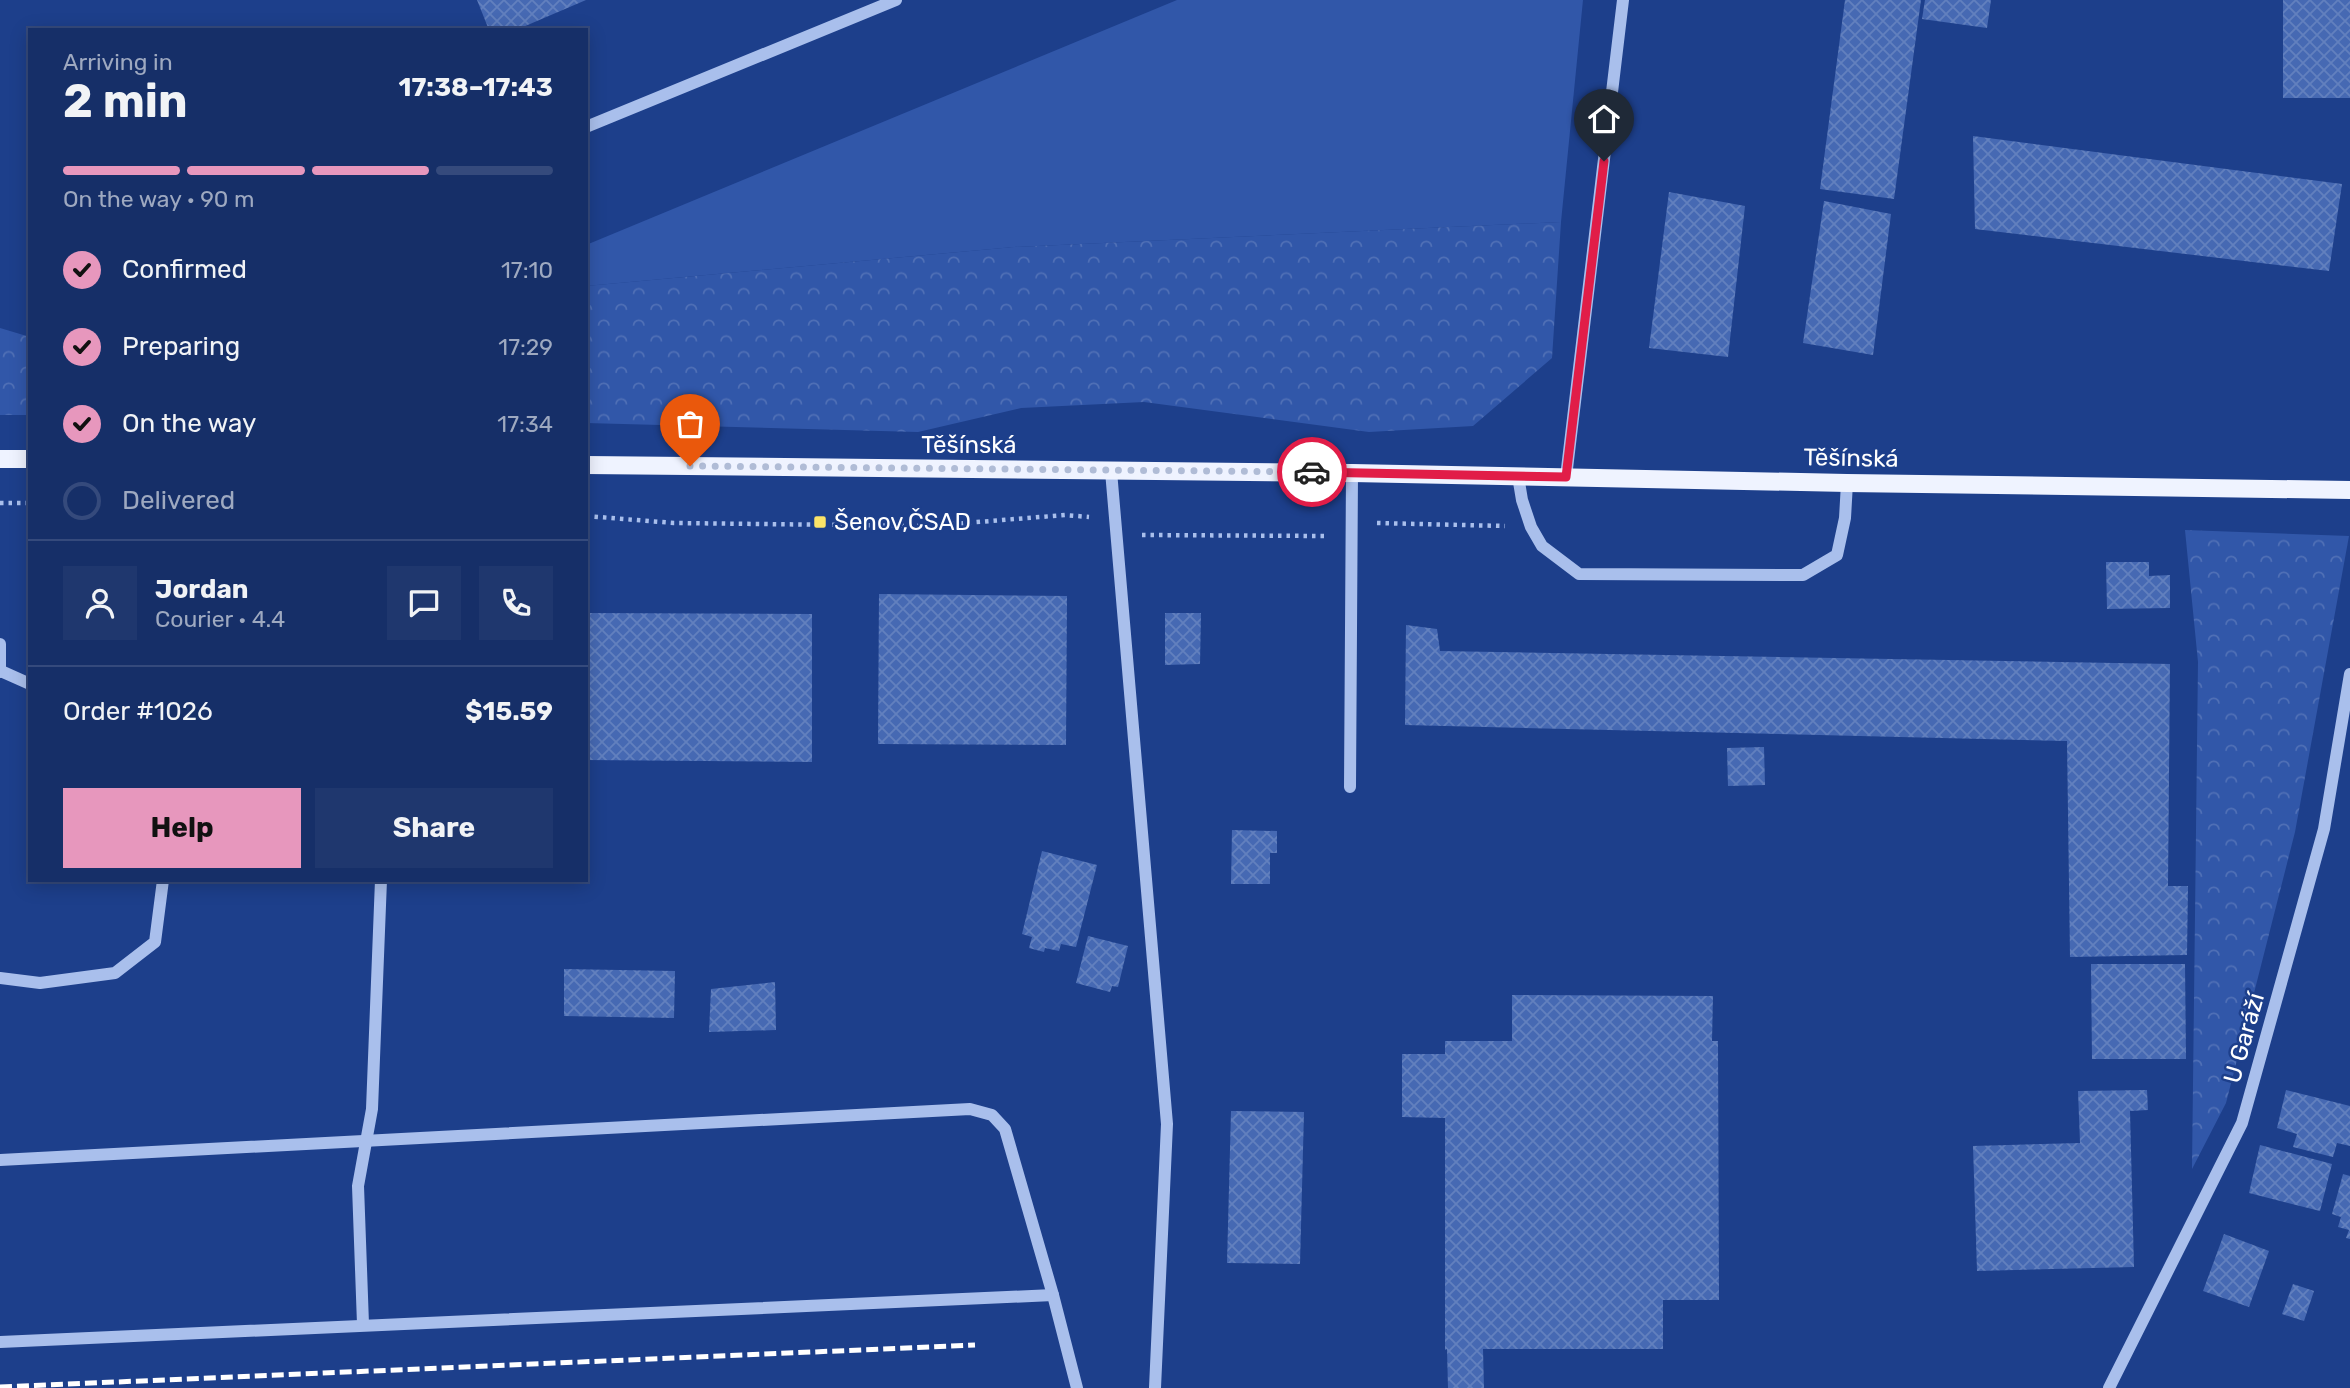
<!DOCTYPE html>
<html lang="en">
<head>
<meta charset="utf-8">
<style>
  :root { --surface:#162f68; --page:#1f376e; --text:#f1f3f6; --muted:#9ea9c0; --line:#354a7c; --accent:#e797bd }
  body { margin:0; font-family:Rubik,sans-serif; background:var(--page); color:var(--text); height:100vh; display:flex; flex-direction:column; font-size:26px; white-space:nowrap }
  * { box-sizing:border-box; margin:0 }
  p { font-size:23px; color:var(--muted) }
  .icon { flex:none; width:38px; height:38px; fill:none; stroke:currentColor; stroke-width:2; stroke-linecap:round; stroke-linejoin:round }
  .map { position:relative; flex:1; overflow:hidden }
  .drawer { position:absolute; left:28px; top:28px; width:560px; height:854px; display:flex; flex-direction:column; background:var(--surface); border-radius:0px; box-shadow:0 4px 18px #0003,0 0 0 2px var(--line) }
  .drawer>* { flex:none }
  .pin { position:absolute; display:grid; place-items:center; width:60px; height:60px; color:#fff; margin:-72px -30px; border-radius:50% 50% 50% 0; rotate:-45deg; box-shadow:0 0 7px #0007 }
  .pin .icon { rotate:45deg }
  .courier { position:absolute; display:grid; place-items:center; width:70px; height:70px; margin:-35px; border:5px solid #e11d48; border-radius:50%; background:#fff; color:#222; box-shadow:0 2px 9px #0007 }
  .overview em { font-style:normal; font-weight:700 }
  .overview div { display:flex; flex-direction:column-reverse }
  .overview { display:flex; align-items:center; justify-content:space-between; height:119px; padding:0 35px }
  h1 { font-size:46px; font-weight:700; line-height:52px }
  .bar { display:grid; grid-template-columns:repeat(4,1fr); gap:10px 7px; align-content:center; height:84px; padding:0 35px }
  .bar i { height:9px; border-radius:5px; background:var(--line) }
  .bar .on { background:var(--accent) }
  .bar p { grid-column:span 4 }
  .line { display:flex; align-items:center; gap:18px; padding:0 35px; border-top:2px solid var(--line) }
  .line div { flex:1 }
  .round { display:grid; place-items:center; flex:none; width:74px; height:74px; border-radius:0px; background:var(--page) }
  ol { padding:0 35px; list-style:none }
  li { display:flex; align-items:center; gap:21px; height:77px }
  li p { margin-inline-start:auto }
  li .icon { padding:7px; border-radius:50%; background:var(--accent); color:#111; stroke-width:4 }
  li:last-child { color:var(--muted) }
  li i { width:38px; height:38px; border:4px solid var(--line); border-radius:50% }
  .cta { display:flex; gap:14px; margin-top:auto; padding:14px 35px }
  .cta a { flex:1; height:80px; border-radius:0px; background:var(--accent); color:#111; font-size:28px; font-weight:700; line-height:80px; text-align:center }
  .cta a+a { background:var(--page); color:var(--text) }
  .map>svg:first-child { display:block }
  .green { fill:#3157a9 }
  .forest { fill:url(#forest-crowns) }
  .building { fill:url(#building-cross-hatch) }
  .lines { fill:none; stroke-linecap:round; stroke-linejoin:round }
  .path { stroke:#a9bfec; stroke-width:4.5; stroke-dasharray:3.5 5; stroke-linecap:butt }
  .minor { stroke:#a9bfec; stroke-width:12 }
  .major { stroke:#eff3ff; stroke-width:18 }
  .rail { stroke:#fff; stroke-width:5; stroke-dasharray:12 5; stroke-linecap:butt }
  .done { stroke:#b0bcd6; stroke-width:7; stroke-dasharray:0 12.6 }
  .route { stroke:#e11d48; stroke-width:9 }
  .poi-dot { fill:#fbe368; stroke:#1d3f8b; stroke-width:2.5 }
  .labels { text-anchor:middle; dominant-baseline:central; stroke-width:5; stroke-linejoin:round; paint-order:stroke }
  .street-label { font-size:24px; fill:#fff; stroke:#1d3f8b }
  .poi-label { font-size:24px; fill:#fff; stroke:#1d3f8b; text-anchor:start }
</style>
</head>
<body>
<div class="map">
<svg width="2350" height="1388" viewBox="0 0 2350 1388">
  <defs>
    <pattern id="forest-crowns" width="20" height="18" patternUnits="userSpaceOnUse" patternTransform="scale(1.75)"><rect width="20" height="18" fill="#3157a9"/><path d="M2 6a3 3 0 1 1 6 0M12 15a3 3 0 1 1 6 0" fill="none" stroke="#5070b6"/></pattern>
    <pattern id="building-cross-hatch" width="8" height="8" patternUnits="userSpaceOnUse" patternTransform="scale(1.75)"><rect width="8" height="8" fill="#4669b3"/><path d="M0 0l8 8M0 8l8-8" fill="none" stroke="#6280be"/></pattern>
  </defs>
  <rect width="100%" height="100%" fill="#1d3f8b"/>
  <path class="green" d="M1177 0H1583L1561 222 1014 247 586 286V245Z"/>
  <g class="forest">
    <path d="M1561 222 1552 358 1473 426 1369 432 1144 402 1021 408 918 432 586 423V286L1014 247Z"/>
    <path d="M0 328 30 337V415H0Z"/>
    <path d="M2185 530 2349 536 2295 832 2226 1103 2192 1169 2198 662Z"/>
  </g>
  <g class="building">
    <path d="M477 0H586L516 30H489Z"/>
    <path d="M1845 0H1921L1894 199 1820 189Z"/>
    <path d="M1925 0H1991L1987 28 1922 19Z"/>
    <rect x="2283" y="0" width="67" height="98"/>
    <path d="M1973 136 2342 184 2329 271 1975 229Z"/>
    <path d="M1669 192 1745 206 1728 357 1649 348Z"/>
    <path d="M1824 201 1891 214 1873 355 1803 343Z"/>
    <path d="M2106 562H2149V576L2170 575V608L2107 609Z"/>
    <path d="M879 594 1067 596 1066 745 878 744Z"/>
    <path d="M586 613 812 614V762L586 760Z"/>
    <path d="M1165 613H1201L1200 664 1165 665Z"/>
    <path d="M1406 625 1437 629 1440 651 2170 664 2168 886H2188L2187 955 2070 957 2067 741 1405 725Z"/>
    <path d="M1764 747 1765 785 1728 786 1727 748Z"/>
    <path d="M1232 830 1277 831V853H1270V884H1231Z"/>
    <path d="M1042 851 1097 865 1076 947 1061 944 1059 951 1045 948 1044 952 1029 948 1032 937 1022 934Z"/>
    <path d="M1088 936 1128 946 1118 987 1112 986 1110 992 1076 983Z"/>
    <path d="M2091 964H2185L2186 1059H2092Z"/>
    <path d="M564 969 675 971 674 1018 564 1016Z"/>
    <path d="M775 982 776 1030 709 1032 711 989Z"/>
    <path d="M1512 995 1713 996 1712 1041H1718L1719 1300H1663V1349H1483L1484 1388H1448L1447 1349 1445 1350V1118L1402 1117V1054H1445V1041H1512Z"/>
    <path d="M2147 1090 2148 1110 2130 1111 2134 1267 1977 1271 1973 1146 2080 1143 2078 1091Z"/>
    <path d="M2286 1090 2350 1106V1146L2337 1143 2333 1157 2293 1147 2297 1134 2277 1128Z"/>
    <path d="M1231 1111 1304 1112 1300 1264 1227 1263Z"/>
    <path d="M2260 1145 2332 1164 2320 1211 2249 1193Z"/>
    <path d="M2343 1174 2350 1176V1239L2346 1238 2349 1230 2338 1227 2341 1217 2332 1214Z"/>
    <path d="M2224 1234 2269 1251 2249 1307 2203 1291Z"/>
    <path d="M2293 1284 2314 1291 2304 1321 2282 1314Z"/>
  </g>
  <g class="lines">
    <g class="path">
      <path d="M0 503H30"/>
      <path d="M586 516 674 523 928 526 1065 515 1089 517"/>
      <path d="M1377 523 1505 526"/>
      <path d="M1142 535 1326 536"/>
    </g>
    <g class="minor">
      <path d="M586 127 896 0"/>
      <path d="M1111 471 1167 1124 1155 1388"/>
      <path d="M1518 476 1522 500 1531 527 1542 546 1579 574 1803 575 1837 555 1845 518 1847 483"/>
      <path d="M1566 477 1623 0"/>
      <path d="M0 644V672"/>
      <path d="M1 671 30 684"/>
      <path d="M1350 787 1352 473"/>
      <path d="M0 978 40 983 115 973 155 942 163 880"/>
      <path d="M0 1160 970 1109 992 1115 1005 1129 1053 1295 1077 1388"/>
      <path d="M363 1324 358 1186 372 1109 381 880"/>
      <path d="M0 1342 1053 1295"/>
      <path d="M2109 1388 2242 1123 2324 829 2350 674"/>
    </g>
    <g class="major">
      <path d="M0 459H30"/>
      <path d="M586 465 1352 473 1847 483 2350 490"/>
    </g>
    <path class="rail" d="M0 1387 975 1345"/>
  </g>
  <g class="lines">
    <path class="done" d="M690 466 1312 472"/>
    <path class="route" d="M1312 472 1566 477 1604 161"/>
  </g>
  <rect class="poi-dot" x="813" y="515" width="14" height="14" rx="3.5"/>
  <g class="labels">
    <g class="street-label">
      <text x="969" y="445">Těšínská</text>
      <text transform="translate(1851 458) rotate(1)">Těšínská</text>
      <text transform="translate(2244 1038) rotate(-74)">U Garáží</text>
    </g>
    <g class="poi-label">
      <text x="834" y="522">Šenov,ČSAD</text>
    </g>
  </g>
</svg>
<div class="pin" style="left:690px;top:466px;background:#ea580c"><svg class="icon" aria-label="bag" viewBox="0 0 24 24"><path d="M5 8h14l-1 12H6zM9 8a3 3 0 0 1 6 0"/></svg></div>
<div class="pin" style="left:1604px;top:161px;background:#1f2937"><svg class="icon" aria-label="home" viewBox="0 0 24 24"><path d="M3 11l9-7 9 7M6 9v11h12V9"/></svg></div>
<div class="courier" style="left:1312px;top:472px"><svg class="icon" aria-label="car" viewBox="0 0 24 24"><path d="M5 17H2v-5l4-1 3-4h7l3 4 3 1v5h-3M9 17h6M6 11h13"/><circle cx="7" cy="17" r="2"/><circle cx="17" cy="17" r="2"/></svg></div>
<section class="drawer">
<div class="overview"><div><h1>2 min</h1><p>Arriving in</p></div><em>17:38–17:43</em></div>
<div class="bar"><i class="on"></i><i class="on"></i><i class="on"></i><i></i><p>On the way · 90 m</p></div>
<ol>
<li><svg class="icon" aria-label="check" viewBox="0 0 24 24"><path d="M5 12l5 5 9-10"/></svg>Confirmed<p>17:10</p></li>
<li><svg class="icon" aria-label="check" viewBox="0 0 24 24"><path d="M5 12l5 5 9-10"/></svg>Preparing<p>17:29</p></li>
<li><svg class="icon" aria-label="check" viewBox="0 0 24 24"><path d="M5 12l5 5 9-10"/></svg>On the way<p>17:34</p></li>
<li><i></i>Delivered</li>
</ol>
<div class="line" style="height:126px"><a class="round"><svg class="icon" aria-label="person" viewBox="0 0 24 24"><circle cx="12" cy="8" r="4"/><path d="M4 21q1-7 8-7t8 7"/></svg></a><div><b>Jordan</b><p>Courier · 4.4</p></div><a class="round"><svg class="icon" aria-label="chat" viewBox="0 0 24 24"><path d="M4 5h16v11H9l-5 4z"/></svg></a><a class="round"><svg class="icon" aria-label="phone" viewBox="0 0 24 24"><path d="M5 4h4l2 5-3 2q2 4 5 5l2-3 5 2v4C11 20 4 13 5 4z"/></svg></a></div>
<div class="line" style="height:91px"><div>Order #1026</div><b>$15.59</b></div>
<div class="cta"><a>Help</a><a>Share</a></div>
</section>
</div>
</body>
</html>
